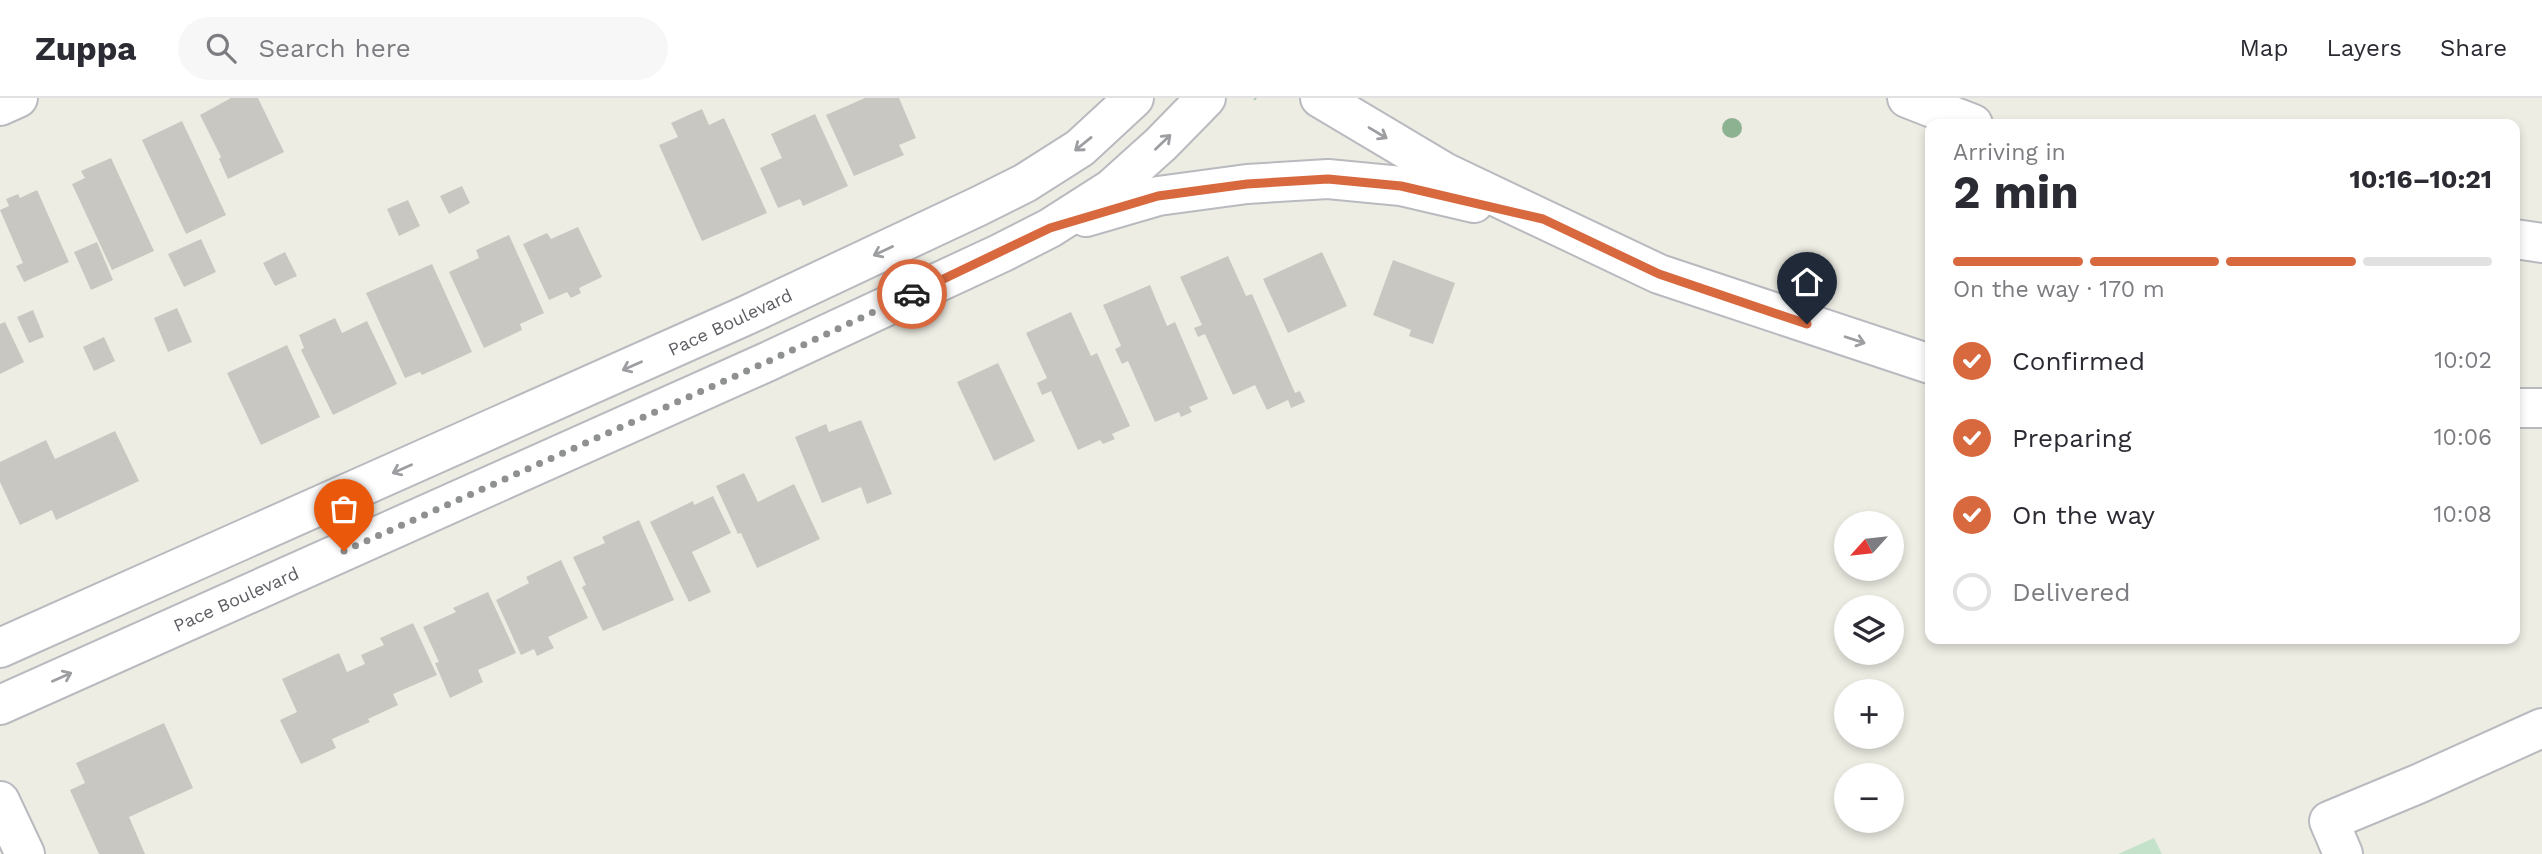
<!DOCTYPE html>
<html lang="en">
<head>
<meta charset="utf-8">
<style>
  :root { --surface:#fff; --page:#f7f7f7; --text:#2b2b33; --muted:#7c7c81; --line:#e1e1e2; --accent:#d8693f }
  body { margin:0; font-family:"Work Sans",sans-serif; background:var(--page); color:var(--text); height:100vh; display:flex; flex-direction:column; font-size:26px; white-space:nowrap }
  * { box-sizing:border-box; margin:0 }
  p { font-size:23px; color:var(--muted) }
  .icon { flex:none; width:38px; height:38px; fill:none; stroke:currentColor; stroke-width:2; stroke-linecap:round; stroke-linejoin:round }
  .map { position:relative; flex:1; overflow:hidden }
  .side { position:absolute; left:1925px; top:21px; width:595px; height:525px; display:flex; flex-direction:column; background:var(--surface); border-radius:14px; box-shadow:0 4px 10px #0003 }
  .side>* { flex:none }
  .needle { width:46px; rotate:243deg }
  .tools { position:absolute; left:1834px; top:413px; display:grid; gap:14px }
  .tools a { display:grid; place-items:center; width:70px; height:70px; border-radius:50%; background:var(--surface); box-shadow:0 4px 10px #0003; font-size:35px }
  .pin { position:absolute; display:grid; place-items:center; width:60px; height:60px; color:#fff; margin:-72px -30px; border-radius:50% 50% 50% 0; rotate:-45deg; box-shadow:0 0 7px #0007 }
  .pin .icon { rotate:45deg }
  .courier { position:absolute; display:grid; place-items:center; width:70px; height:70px; margin:-35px; border:5px solid #d8693f; border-radius:50%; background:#fff; color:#222; box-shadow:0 2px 9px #0007 }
  .summary em { font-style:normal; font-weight:700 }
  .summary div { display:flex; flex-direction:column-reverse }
  .summary { display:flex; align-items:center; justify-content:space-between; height:119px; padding:0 28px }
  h1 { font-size:46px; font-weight:700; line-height:52px }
  .bar { display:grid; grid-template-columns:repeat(4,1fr); gap:10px 7px; align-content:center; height:84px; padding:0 28px }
  .bar i { height:9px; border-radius:5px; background:var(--line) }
  .bar .selected { background:var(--accent) }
  .bar p { grid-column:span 4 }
  ol { padding:0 28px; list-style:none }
  li { display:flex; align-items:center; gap:21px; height:77px }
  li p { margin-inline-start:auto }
  li .icon { padding:7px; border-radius:50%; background:var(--accent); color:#fff; stroke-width:4 }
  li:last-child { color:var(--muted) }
  li i { width:38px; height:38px; border:4px solid var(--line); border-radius:50% }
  header { display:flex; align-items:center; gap:42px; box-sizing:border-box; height:98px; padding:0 35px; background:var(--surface); border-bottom:2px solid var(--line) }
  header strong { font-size:33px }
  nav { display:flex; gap:38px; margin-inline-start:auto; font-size:24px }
  .search { width:490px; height:63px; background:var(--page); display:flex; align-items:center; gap:18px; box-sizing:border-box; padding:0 24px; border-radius:38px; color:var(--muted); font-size:26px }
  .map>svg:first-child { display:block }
  .green { fill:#c3e2c9 }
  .building { fill:#c9c7c1 }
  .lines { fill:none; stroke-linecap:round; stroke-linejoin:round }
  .minor-casing { stroke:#b9babf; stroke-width:42 }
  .path { stroke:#9cc3af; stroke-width:4.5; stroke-dasharray:7 3.5; stroke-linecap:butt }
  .minor { stroke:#fff; stroke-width:38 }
  .tree { fill:#8cb292 }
  .oneway { stroke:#9d9ea1 }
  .done { stroke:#8f9090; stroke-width:7; stroke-dasharray:0 12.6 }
  .route { stroke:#d8693f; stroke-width:9 }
  .labels { text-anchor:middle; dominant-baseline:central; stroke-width:5; stroke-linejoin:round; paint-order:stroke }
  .street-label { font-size:18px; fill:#5c5e63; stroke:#fff }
</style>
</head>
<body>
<header>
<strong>Zuppa</strong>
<div class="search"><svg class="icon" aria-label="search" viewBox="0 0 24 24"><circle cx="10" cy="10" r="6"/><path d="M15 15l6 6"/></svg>Search here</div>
<nav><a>Map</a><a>Layers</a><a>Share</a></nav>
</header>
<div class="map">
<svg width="2542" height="756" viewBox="0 0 2542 756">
  <rect width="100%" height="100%" fill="#edede4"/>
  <path class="green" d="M2154 740 2162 756H2118Z"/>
  <g class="building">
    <path d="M231 0H258L284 54 228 81 219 61 221 59 200 17Z"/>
    <path d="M865 0H899L916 40 899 47 904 57 854 78 826 17Z"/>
    <path d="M702 11 709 27 724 20 767 115 702 143 659 47 678 39 671 25Z"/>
    <path d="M815 16 848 88 803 108 800 101 778 110 760 70 782 60 771 36Z"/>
    <path d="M182 23 226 117 186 136 142 42Z"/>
    <path d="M111 60 154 153 112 172 72 86 85 80 81 73Z"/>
    <path d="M462 88 470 105 449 116 440 98Z"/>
    <path d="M37 92 69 164 24 184 16 168 23 165 0 112 9 108 6 101 18 96 20 100Z"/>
    <path d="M408 102 420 128 399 138 387 111Z"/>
    <path d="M578 129 602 179 579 190 581 195 571 200 567 194 549 202 523 146 547 135 551 141Z"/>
    <path d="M509 137 544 215 520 226 522 232 484 250 449 174 479 160 476 152Z"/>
    <path d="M201 141 216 174 184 189 168 156Z"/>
    <path d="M97 144 113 182 91 192 74 154Z"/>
    <path d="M285 154 297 178 275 188 263 165Z"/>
    <path d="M1322 154 1347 208 1288 235 1263 181Z"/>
    <path d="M1228 158 1246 198 1252 196 1295 295 1300 293 1305 304 1291 310 1288 302 1267 312 1255 287 1233 297 1205 236 1198 239 1194 230 1202 227 1180 179Z"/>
    <path d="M1393 162 1455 185 1433 246 1409 238 1411 232 1373 217Z"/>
    <path d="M432 166 472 254 422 277 420 274 405 280 366 195Z"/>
    <path d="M1150 187 1167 228 1175 224 1208 301 1189 309 1192 314 1181 319 1179 314 1155 324 1128 263 1122 266 1115 251 1121 248 1103 207Z"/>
    <path d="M177 210 192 244 168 254 154 220Z"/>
    <path d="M33 212 44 239 29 245 17 219Z"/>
    <path d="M1071 214 1091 258 1097 255 1130 328 1112 336 1115 341 1103 346 1100 342 1078 352 1051 293 1042 297 1037 285 1047 280 1026 235Z"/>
    <path d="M335 220 342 235 367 223 397 286 333 317 301 252 304 250 299 237Z"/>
    <path d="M5 224 24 264 0 276V226Z"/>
    <path d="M104 239 115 263 94 273 83 249Z"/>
    <path d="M287 247 320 319 261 347 227 275Z"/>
    <path d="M998 265 1035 343 994 363 957 284Z"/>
    <path d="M861 322 892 396 867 406 861 389 822 405 795 339 826 326 829 334Z"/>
    <path d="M115 333 139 383 56 422 52 412 20 427 0 384V364L46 342 55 361Z"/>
    <path d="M744 375 758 404 794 386 820 441 757 470 741 435 738 436 716 388Z"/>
    <path d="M713 398 731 435 692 454 711 494 689 504 650 424 693 403 694 407Z"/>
    <path d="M639 422 674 502 603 533 582 489 586 487 573 459 605 445 602 439Z"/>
    <path d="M561 462 588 520 548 539 554 550 537 558 534 551 521 557 496 502 529 485 526 479Z"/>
    <path d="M488 494 516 555 478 572 483 584 450 600 435 565 439 564 423 529 456 514 453 510Z"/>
    <path d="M413 525 437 577 393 596 398 607 368 621 370 624 332 641 336 650 301 666 280 622 297 614 282 581 339 555 347 574 365 566 361 557 384 547 380 540Z"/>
    <path d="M164 625 193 690 129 719 145 756H99L70 692 85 685 76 665Z"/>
  </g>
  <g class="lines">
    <defs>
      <g id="minor">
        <path d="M1320 0 1446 75 1659 176 1930 266"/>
        <path d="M1907 0 1973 26"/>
        <path d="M0 8 18 0"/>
        <path d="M1086 119 1158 98 1247 86 1328 81 1401 88 1474 105"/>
        <path d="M2515 141 2542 145"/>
        <path d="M2515 310H2542"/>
        <path d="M0 550 747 217 979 108 1025 85 1080 50 1134 0"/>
        <path d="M0 607 769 263 1001 155 1050 130 1111 91 1161 46 1206 0"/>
        <path d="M0 703 25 756"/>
        <path d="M2343 756 2329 723 2418 686 2542 630"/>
      </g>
    </defs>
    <use href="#minor" class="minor-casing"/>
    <path class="path" d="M1255 0 1256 1"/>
    <use href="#minor" class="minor"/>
  </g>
  <circle class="tree" cx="1732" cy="30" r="10"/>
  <defs><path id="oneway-shaft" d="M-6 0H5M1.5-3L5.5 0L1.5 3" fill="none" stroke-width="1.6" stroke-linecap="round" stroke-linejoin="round" transform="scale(1.75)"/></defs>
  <g class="oneway">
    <use href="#oneway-shaft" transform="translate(1378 35) rotate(31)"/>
    <use href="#oneway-shaft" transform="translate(1163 44) rotate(-44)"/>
    <use href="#oneway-shaft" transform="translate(1083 46) rotate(141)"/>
    <use href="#oneway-shaft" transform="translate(883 153) rotate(155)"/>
    <use href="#oneway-shaft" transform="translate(1855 242) rotate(18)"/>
    <use href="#oneway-shaft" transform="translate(632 268) rotate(156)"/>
    <use href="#oneway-shaft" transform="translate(402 371) rotate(156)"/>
    <use href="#oneway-shaft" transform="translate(62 579) rotate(-24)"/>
  </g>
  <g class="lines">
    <path class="done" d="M344 453 769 263 912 196"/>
    <path class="route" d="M912 196 1050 130 1158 98 1247 86 1328 81 1401 88 1543 121 1659 176 1807 226"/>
  </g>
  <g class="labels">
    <g class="street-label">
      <text transform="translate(730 224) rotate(-25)">Pace Boulevard</text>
      <text transform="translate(236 501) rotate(-24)">Pace Boulevard</text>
    </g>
  </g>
</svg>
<div class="tools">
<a><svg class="needle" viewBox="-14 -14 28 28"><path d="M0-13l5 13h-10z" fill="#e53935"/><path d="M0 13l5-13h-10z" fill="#7c7c81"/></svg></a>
<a><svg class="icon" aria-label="layers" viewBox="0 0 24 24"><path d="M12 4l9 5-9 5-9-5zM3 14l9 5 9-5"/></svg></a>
<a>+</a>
<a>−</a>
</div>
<div class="pin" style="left:344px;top:453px;background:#ea580c"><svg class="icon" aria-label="bag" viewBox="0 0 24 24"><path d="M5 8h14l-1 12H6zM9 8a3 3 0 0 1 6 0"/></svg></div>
<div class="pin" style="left:1807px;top:226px;background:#1f2937"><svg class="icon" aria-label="home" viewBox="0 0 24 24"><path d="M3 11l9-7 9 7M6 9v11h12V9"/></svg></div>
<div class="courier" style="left:912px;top:196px"><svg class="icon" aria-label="car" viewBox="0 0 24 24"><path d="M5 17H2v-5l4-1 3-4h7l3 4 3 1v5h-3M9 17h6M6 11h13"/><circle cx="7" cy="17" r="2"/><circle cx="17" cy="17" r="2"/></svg></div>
<section class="side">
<div class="summary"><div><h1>2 min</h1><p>Arriving in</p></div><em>10:16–10:21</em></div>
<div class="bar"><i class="selected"></i><i class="selected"></i><i class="selected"></i><i></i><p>On the way · 170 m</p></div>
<ol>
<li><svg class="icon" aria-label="check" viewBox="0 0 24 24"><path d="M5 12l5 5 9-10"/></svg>Confirmed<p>10:02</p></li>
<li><svg class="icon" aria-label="check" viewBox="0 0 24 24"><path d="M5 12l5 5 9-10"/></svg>Preparing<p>10:06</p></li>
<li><svg class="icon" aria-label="check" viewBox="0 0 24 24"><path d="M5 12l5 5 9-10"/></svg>On the way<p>10:08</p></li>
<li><i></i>Delivered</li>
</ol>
</section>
</div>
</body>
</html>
